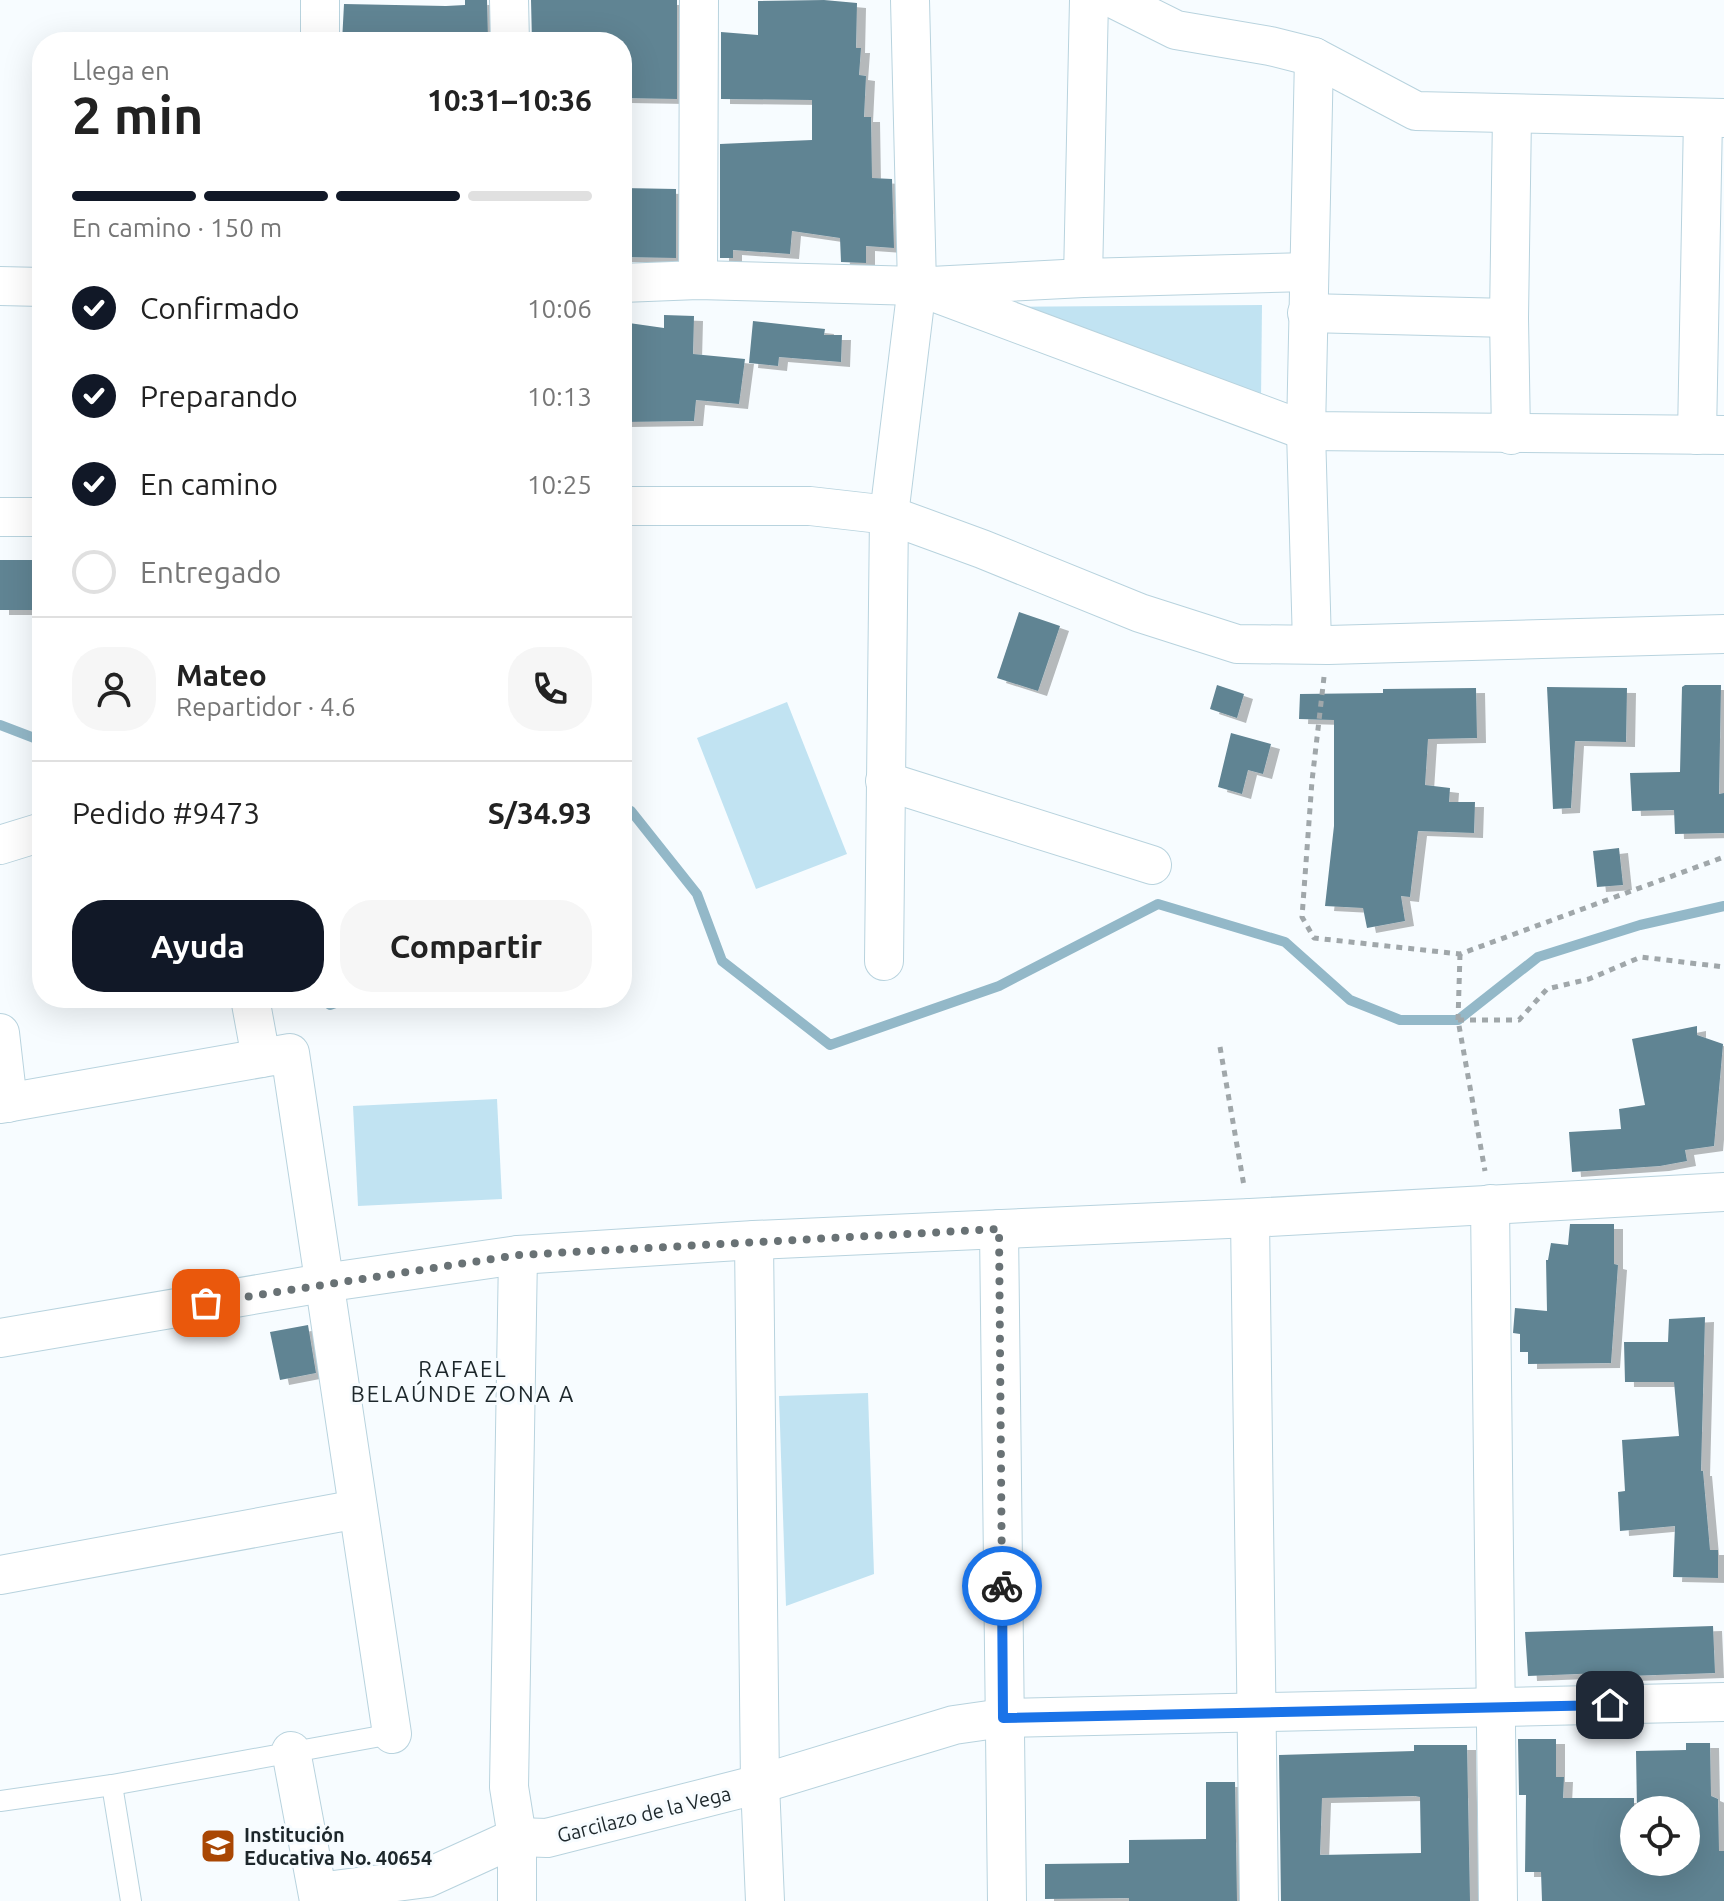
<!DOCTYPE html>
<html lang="es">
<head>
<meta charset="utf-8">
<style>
  :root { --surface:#fff; --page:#f6f6f6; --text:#222; --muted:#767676; --line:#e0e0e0; --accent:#111827 }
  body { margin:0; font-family:Ubuntu,sans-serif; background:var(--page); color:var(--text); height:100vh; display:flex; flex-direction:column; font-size:30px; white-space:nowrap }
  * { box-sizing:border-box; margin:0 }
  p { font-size:26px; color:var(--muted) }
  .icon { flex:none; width:44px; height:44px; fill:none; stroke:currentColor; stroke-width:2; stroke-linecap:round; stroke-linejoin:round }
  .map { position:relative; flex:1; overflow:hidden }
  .panel { position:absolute; left:32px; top:32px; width:600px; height:976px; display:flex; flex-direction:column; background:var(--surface); border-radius:32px; box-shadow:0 8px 32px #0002 }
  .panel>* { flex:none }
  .controls { position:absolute; left:1620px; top:1796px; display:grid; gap:16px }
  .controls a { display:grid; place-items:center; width:80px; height:80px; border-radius:50%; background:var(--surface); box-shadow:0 8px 32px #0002; font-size:40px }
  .pin { position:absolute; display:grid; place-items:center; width:68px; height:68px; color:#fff; margin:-34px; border-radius:16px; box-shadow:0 4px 12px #0006 }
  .courier { position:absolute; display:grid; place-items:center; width:80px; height:80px; margin:-40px; border:6px solid #1a73e8; border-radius:50%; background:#fff; color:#222; box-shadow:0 2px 10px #0007 }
  .overview em { font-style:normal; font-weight:600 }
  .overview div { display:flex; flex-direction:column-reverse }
  .overview { display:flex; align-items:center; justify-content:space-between; height:136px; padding:0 40px }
  h1 { font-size:52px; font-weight:600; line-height:60px }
  .bar { display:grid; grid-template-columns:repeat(4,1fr); gap:12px 8px; align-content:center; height:96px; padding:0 40px }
  .bar i { height:10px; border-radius:6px; background:var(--line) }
  .bar .on { background:var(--accent) }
  .bar p { grid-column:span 4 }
  .line { display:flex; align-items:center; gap:20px; padding:0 40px; border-top:2px solid var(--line) }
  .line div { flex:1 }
  .round { display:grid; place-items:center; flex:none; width:84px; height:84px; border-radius:32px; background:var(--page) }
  ol { padding:0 40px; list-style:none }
  li { display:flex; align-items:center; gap:24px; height:88px }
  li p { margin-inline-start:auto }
  li .icon { padding:8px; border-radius:50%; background:var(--accent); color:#fff; stroke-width:4 }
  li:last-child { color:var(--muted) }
  li i { width:44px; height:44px; border:4px solid var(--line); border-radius:50% }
  .action { display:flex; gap:16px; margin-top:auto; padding:16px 40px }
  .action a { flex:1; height:92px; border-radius:32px; background:var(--accent); color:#fff; font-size:32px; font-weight:600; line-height:92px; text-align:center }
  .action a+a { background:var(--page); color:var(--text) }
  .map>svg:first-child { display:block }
  .green { fill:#c1e3f2 }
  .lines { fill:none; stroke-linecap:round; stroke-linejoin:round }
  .stream { stroke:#93b8c8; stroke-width:10 }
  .building { fill:#618493; fill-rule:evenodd; filter:url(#shadow) }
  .service-casing { stroke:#b8d3de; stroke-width:22 }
  .minor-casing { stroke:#b8d3de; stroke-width:40 }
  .path { stroke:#a0a7aa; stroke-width:5; stroke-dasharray:6 6; stroke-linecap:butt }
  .service { stroke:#fff; stroke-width:20 }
  .minor { stroke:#fff; stroke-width:38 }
  .done { stroke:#697275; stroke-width:8; stroke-dasharray:0 14.4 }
  .route { stroke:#1a73e8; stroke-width:10 }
  .labels { text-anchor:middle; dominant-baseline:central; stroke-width:6; stroke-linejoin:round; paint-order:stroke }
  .street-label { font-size:20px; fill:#1d272b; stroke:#f7fcff }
  .poi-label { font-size:20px; font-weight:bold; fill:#1d272b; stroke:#f7fcff; text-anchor:start }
  .neighbourhood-label { font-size:22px; letter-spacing:2px; fill:#1d272b; stroke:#f7fcff }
</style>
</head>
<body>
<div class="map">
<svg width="1724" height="1901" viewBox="0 0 1724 1901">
  <defs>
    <filter id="shadow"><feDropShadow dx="9" dy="5" stdDeviation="0" flood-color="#0004"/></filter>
  </defs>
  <rect width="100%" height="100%" fill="#f7fcff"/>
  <g class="green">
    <path d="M1262 305 1261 400 999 307Z"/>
    <path d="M787 702 847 854 756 889 697 738Z"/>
    <path d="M497 1099 502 1199 358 1206 353 1106Z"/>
    <path d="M868 1393 874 1574 786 1606 779 1396Z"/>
  </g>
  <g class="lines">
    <g class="stream">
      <path d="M0 725 42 741"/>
      <path d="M622 808 631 811 697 894 722 961 830 1045 999 986 1158 904 1285 942 1350 1000 1400 1020H1458L1538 957 1640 925 1724 906"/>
      <path d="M320 998 330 1005 349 998"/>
    </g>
  </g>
  <g class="building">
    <path d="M465 0H487L488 39 457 38V42H342L344 4 446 6 465 5Z"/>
    <path d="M531 0H677V99L622 98V42H532Z"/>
    <path d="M824 0 857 3 856 48H861L859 75 866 76 864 117H871L872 178 892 179 894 248 866 246V263L841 262 840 238 792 231 790 254 733 250V258H720V144L812 140V100L721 99V32L758 35V1Z"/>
    <path d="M622 188 676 189V258L622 257Z"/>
    <path d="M664 315 694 316 693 354 745 359 739 404 696 400 694 421 622 422V322L664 328Z"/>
    <path d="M753 321 825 329 824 335H842L841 362 779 357 778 366 749 363Z"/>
    <rect x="0" y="560" width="42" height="50"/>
    <path d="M1019 612 1060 626 1038 691 997 678Z"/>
    <path d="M1217 685 1244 694 1237 718 1210 709Z"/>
    <path d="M1685 685H1721L1719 794 1724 793V833L1675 834 1674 810 1632 811 1630 773 1680 772 1682 687Z"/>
    <path d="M1547 687 1627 688 1626 742 1575 741 1571 808 1553 809Z"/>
    <path d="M1476 688 1477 738 1428 739 1425 785 1450 788 1449 802H1475L1474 833 1418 831 1410 897 1401 896 1405 921 1367 928 1363 908 1325 906 1334 826V720L1299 719 1300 694 1383 693V689Z"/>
    <path d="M1231 733 1271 744 1263 774 1248 770 1242 794 1218 787Z"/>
    <path d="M1619 848 1623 885 1597 887 1593 851Z"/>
    <path d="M1697 1026V1035L1723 1044 1714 1146 1685 1150 1687 1161 1660 1166 1572 1172 1569 1132 1621 1129 1619 1109 1645 1105 1632 1039Z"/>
    <path d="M1570 1224H1614V1264L1618 1265 1611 1363 1528 1364V1352H1520V1334L1513 1333 1515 1308 1547 1311 1546 1260H1548L1551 1243 1568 1245Z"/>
    <path d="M1705 1317 1701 1471H1703L1710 1550H1718V1578L1673 1577 1675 1526 1620 1531 1618 1492 1625 1491 1622 1440 1679 1436 1674 1382H1625L1624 1342H1668L1669 1319Z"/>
    <path d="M308 1325 316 1373 280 1380 270 1332Z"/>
    <path d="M1713 1626 1715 1673 1627 1676V1672L1528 1676 1525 1632Z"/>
    <path d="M1518 1739H1556V1777H1564L1563 1798H1634V1862H1686V1810H1637L1636 1751 1686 1750V1743H1710L1711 1796 1718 1799 1719 1851H1724V1901H1542L1541 1872H1525L1526 1795H1519Z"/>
    <path d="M1414 1745H1467L1470 1901H1281L1279 1755 1414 1751ZM1415 1796 1420 1797 1421 1853 1320 1855 1322 1798Z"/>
    <path d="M1206 1782H1235L1237 1901H1129V1898L1045 1899V1864L1129 1863V1840L1206 1839Z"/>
  </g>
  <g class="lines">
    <defs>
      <g id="service">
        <path d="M112 1785 131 1901"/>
        <path d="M0 1801 112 1785 392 1734"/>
      </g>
      <g id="minor">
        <path d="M509 0 510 42"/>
        <path d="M1116 0 1176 30 1270 46 1314 57 1416 111 1724 118"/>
        <path d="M320 42V0"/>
        <path d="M1083 278 1089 0"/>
        <path d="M698 280 699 0"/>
        <path d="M622 283 698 280 917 286 1306 431 1724 435"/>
        <path d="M0 286 42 287"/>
        <path d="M931 286 1083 278 1308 272"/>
        <path d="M1307 313 1509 318"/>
        <path d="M1511 435 1509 318 1512 115"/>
        <path d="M1697 435 1703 118"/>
        <path d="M622 506H810L889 515 982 549 1140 613 1237 644 1328 645 1724 634"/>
        <path d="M0 517H42"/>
        <path d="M1312 644 1306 431 1314 57"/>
        <path d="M885 781 1152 865"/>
        <path d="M0 845 42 832"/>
        <path d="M884 961 889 515 917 286 910 0"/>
        <path d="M250 998 261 1058"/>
        <path d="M0 1033 8 1103"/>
        <path d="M0 1104 290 1053 392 1734"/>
        <path d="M1490 1204 1498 1901"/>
        <path d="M1250 1218 1259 1901"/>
        <path d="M999 1229 1007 1901"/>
        <path d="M754 1240 760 1784 765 1901"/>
        <path d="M0 1338 323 1283 518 1255 754 1240 1250 1218 1724 1192"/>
        <path d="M0 1575 358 1509"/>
        <path d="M291 1751 319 1901"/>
        <path d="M318 1892 427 1878 517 1837 547 1838 760 1784 954 1725 1003 1718 1724 1702"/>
        <path d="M517 1901V1837L509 1787 518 1255"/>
      </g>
    </defs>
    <use href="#service" class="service-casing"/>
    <use href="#minor" class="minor-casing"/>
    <g class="path">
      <path d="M1324 677 1312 781 1302 917 1314 938 1460 954 1724 857"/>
      <path d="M1460 954 1458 1020 1485 1171"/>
      <path d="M1458 1020H1519L1547 989 1589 979 1641 957 1724 967"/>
      <path d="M1220 1047 1244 1186"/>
    </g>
    <use href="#service" class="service"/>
    <use href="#minor" class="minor"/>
  </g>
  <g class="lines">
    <path class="done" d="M206 1303 518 1255 999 1229 1002 1586"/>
    <path class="route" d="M1002 1586 1003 1718 1610 1705"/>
  </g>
  <defs>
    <symbol id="school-square" viewBox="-11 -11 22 22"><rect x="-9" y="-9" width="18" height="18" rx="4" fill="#a94704" stroke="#f7fcff"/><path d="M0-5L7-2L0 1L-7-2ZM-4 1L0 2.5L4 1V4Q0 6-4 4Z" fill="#fff"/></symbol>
  </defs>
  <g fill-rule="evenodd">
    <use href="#school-square" x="198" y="1826" width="40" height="40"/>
  </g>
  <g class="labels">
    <g class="street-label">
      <text transform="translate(644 1814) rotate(-14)">Garcilazo de la Vega</text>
    </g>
    <g class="poi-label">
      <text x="244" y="1834">Institución<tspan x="244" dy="23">Educativa No. 40654</tspan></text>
    </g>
    <g class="neighbourhood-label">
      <text x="463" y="1368">RAFAEL<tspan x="463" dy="25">BELAÚNDE ZONA A</tspan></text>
    </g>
  </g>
</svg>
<div class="controls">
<a><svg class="icon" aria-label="locate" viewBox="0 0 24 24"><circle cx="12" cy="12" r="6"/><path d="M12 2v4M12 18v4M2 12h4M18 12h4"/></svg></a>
</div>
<div class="pin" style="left:206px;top:1303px;background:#ea580c"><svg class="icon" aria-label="bag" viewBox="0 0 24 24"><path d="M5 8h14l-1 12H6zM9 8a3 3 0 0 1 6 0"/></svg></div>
<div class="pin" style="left:1610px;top:1705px;background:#1f2937"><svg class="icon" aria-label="home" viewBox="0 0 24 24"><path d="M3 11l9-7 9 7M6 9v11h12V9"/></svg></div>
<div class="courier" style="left:1002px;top:1586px"><svg class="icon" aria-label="bike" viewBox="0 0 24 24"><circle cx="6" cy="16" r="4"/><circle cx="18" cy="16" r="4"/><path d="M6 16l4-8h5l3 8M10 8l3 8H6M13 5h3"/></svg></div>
<section class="panel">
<div class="overview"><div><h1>2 min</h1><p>Llega en</p></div><em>10:31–10:36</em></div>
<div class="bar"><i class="on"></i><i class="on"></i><i class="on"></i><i></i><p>En camino · 150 m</p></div>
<ol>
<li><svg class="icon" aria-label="check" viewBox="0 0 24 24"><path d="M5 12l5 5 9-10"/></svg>Confirmado<p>10:06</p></li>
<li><svg class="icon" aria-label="check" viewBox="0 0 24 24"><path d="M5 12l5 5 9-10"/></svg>Preparando<p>10:13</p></li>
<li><svg class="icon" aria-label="check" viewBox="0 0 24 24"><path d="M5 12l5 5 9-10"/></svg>En camino<p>10:25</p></li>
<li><i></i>Entregado</li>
</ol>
<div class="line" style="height:144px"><a class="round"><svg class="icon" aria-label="person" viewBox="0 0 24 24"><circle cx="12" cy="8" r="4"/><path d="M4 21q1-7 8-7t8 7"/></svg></a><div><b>Mateo</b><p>Repartidor · 4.6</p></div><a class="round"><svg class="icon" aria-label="phone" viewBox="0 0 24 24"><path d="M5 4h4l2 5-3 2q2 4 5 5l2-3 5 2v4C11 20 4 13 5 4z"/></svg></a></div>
<div class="line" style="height:104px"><div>Pedido #9473</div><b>S/34.93</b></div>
<div class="action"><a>Ayuda</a><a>Compartir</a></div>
</section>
</div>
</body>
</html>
